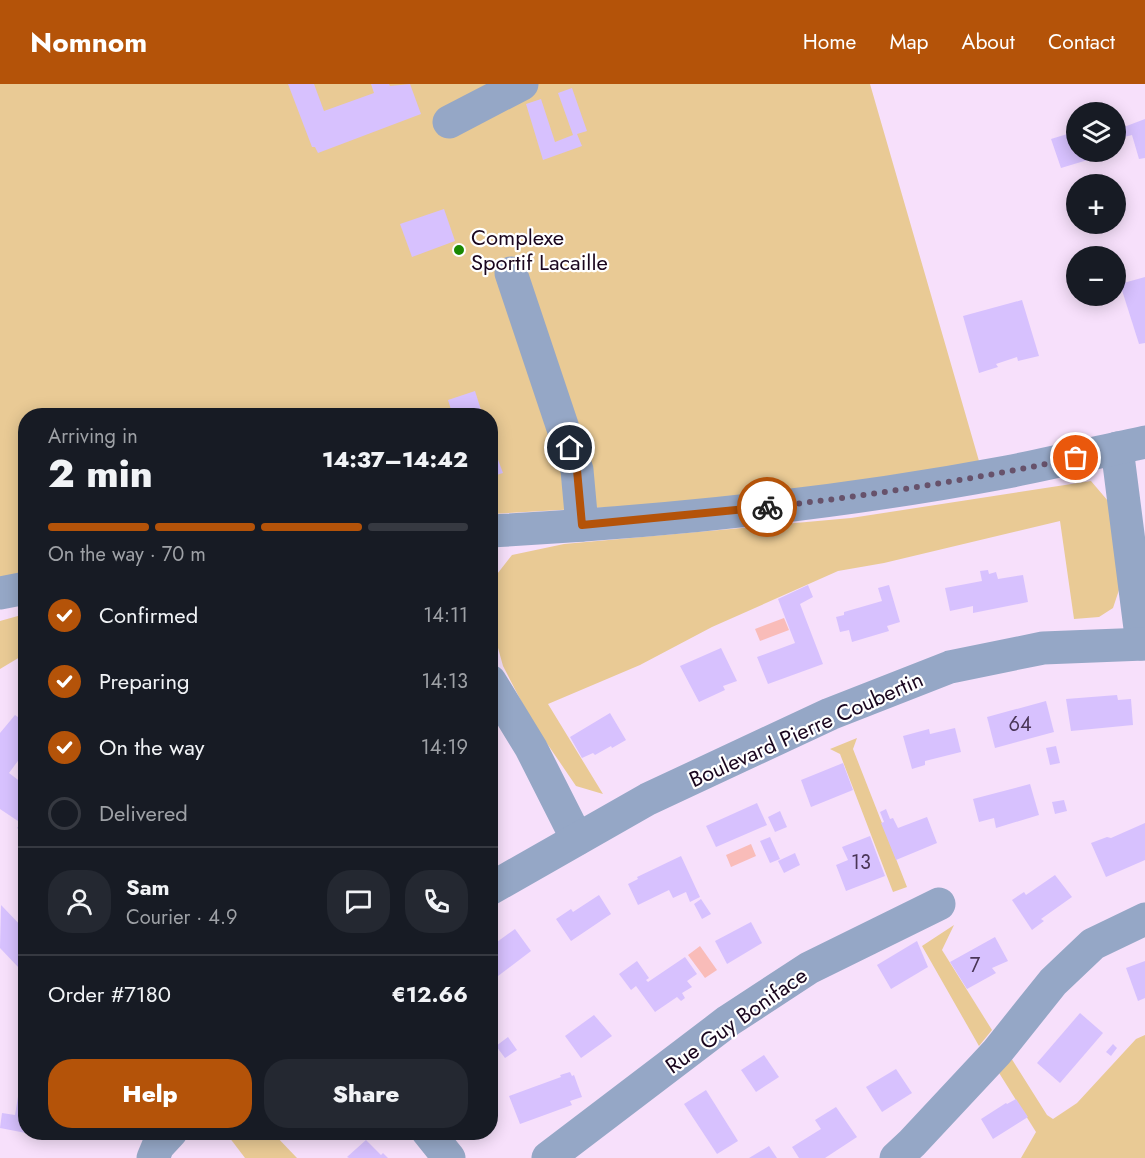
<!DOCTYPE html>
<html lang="en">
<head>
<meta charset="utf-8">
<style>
  :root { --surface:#171b24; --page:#242831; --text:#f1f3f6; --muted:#9ea1a6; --line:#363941; --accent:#b45309 }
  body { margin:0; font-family:Jost,sans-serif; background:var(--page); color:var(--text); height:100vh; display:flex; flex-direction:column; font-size:22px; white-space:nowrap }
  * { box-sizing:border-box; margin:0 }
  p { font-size:20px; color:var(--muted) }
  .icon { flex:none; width:33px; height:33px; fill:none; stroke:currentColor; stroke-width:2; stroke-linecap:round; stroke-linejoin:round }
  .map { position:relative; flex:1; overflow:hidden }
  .details { position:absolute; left:18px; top:324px; width:480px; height:732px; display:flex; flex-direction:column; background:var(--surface); border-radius:24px; box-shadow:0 3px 15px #0003 }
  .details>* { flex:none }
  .controls { position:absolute; left:1066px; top:18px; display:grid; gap:12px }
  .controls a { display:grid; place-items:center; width:60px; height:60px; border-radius:50%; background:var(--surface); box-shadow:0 3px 15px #0003; font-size:30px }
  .pin { position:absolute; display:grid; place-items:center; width:51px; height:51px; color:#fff; margin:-26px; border:3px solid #fff; border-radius:50%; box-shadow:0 2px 6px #0007 }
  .courier { position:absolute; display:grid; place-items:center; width:60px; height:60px; margin:-30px; border:4px solid #b45309; border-radius:50%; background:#fff; color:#222; box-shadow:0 2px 8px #0007 }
  .head em { font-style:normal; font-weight:800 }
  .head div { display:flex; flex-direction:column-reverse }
  .head { display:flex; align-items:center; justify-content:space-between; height:102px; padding:0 30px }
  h1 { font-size:39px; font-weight:800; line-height:45px }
  .bar { display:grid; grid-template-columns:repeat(4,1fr); gap:9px 6px; align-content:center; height:72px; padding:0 30px }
  .bar i { height:8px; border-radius:4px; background:var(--line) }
  .bar .selected { background:var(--accent) }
  .bar p { grid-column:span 4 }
  .line { display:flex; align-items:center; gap:15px; padding:0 30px; border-top:2px solid var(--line) }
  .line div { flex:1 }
  .round { display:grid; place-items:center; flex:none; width:63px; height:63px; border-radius:24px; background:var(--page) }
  ol { padding:0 30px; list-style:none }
  li { display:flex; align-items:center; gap:18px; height:66px }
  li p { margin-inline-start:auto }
  li .icon { padding:6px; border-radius:50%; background:var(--accent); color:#fff; stroke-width:4 }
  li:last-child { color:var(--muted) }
  li i { width:33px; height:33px; border:3px solid var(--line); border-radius:50% }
  .primary-button { display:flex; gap:12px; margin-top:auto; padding:12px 30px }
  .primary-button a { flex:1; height:69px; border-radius:24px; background:var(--accent); color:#fff; font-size:24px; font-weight:800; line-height:69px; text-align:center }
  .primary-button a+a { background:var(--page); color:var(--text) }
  header { display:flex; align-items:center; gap:36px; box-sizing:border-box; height:84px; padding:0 30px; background:var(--accent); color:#fff }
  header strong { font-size:28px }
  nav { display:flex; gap:33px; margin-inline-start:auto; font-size:21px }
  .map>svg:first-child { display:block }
  .green { fill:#e9ca95 }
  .water { fill:#f9bcb9 }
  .building { fill:#d7c1fe }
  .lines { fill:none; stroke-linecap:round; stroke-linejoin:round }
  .minor { stroke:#95a7c6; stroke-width:33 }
  .done { stroke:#67526b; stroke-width:6; stroke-dasharray:0 10.8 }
  .route { stroke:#b45309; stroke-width:8 }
  .poi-dot { fill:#1b8802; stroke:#fff; stroke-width:2 }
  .labels { text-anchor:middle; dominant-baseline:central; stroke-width:4.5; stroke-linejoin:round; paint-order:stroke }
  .number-label { font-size:20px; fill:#493556 }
  .poi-label { font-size:22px; fill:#1a061e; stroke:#fff; text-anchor:start }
  .street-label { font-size:22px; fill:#1a061e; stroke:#fff }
</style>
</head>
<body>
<header>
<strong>Nomnom</strong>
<nav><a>Home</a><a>Map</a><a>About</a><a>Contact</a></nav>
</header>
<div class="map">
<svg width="1145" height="1074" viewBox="0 0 1145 1074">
  <rect width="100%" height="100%" fill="#f7e0fb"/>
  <g class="green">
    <path d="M0 0H870L979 377 921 390 750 415 491 430 490 332H26L25 491 0 495Z"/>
    <path d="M1091 397 1108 417 1120 503 1113 524 1099 533 1074 535 1060 437 884 479 838 487 712 543 640 581 548 620 603 710 576 702 531 636 503 582 492 542 494 494 512 471 564 460 851 434Z"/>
    <path d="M25 530V570L0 585V537Z"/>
    <path d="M857 654 853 665 907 803 893 808 840 670 830 665Z"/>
    <path d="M954 841 942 866 992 946 979 962 922 862Z"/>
    <path d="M1145 951V1074H1021L1036 1048 996 984 1008 969 1047 1031 1053 1035 1077 1019 1136 955Z"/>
    <path d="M226 1049H273L297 1074H245Z"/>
  </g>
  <g class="water">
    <path d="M784 534 789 546 760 557 755 545Z"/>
    <path d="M751 760 756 772 731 783 726 771Z"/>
    <path d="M700 862 717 886 705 894 688 871Z"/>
  </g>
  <g class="building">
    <path d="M288 0H314L324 27 374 9 371 0H389L390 2 410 0 421 30 318 69 315 63H312Z"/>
    <path d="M572 4 587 47 577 50 582 62 543 76 526 20 541 15 555 58 573 51 558 9Z"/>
    <path d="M1145 35V74L1139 75 1132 51 1116 55V46Z"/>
    <path d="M1077 47V68H1114L1061 84 1051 55Z"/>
    <path d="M444 125 455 157 412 173 400 140Z"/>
    <path d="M1145 193V259L1139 260 1120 200Z"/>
    <path d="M1022 216 1039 272 1018 277 1017 273 996 280 998 283 979 289 963 232Z"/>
    <path d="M475 307 483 332H453L448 316Z"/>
    <path d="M490 354 503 389 490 393Z"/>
    <path d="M988 486 989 490 996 488 998 495 1023 491 1028 518 973 529V522L950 527 945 504 982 497 980 487Z"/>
    <path d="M808 501 813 513 800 520 823 580 768 600 757 573 795 559 778 515Z"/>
    <path d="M889 501 900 538 887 542 889 547 852 558 849 546 840 548 836 533 844 531V528L882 517 878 504Z"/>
    <path d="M721 564 737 597 723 602 725 606 699 618 680 582Z"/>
    <path d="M1117 611 1118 616 1131 615 1133 641 1071 647 1066 615Z"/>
    <path d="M1046 617 1054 648 995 664 987 633Z"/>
    <path d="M610 629 626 656 612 664 611 662 595 671 593 669 582 674 570 653Z"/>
    <path d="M15 631 26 639V666L9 689 26 702V750L17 744 21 739 0 725V649Z"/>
    <path d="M955 644 961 668 925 677V681L912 685 903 652 929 645 930 650Z"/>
    <path d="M1056 662 1060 679 1050 681 1046 664Z"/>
    <path d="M843 679 853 706 811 723 801 696Z"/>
    <path d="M1030 700 1039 731 996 744 994 734 979 738 973 715Z"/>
    <path d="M1064 716 1067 727 1055 730 1052 718Z"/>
    <path d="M757 719 767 741 716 763 706 742Z"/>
    <path d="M886 725 890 735 893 734 898 744 927 733 937 759 896 776 881 739 884 738 880 728Z"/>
    <path d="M780 727 787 743 775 748 768 733Z"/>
    <path d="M1145 739V776L1106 793 1091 759 1107 753 1111 754Z"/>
    <path d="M870 752 885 792 846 807 836 781 848 776 842 763Z"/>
    <path d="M770 753 780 775 770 779 760 757Z"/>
    <path d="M795 769 800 781 784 789 778 777Z"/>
    <path d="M681 772 700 813 690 818 686 808 673 814 669 806 638 821 628 800 638 795 637 793Z"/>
    <path d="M1055 791 1072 813 1041 835 1044 837 1032 846 1012 816 1024 808 1026 811Z"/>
    <path d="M599 811 611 830 571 857 556 835 571 825 573 828Z"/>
    <path d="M701 815 711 830 702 835 694 820Z"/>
    <path d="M1 821 26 847V878L19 884 0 864Z"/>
    <path d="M751 838 762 859 727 880 715 857Z"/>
    <path d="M515 845 531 867 494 895 490 890V863Z"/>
    <path d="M995 853 1008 877 992 884 996 889 967 905 950 878Z"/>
    <path d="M917 857 928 883 891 905 877 881Z"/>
    <path d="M685 873 697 890 687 897 692 903 682 909 685 914 681 917 677 913 655 928 636 902 631 906 619 890 637 877 649 894 646 896 648 898Z"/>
    <path d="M1145 877V914L1138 917 1126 884Z"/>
    <path d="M1080 929 1103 949 1060 999 1037 979Z"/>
    <path d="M594 931 612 952 581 974 565 952Z"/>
    <path d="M508 953 517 966 505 974 496 962Z"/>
    <path d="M1113 960 1117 964 1111 972 1106 968Z"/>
    <path d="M764 971 779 993 756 1008 741 986Z"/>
    <path d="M896 985 912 1009 882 1028 866 1003Z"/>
    <path d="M570 988 572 992 574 991 582 1013 570 1017 572 1021 520 1040 509 1012 561 993 560 991Z"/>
    <path d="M21 994 26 995V1049L0 1044 2 1029 15 1031Z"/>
    <path d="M706 1006 738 1057 717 1070 684 1020Z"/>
    <path d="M1016 1015 1028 1033 993 1055 981 1035 1006 1019 1007 1020Z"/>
    <path d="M836 1023 857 1053 825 1074H799L792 1063 821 1045 815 1036Z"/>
    <path d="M31 1048H66L64 1055Z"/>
    <path d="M366 1056 381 1071 383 1069 388 1074H349L347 1073Z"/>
    <path d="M769 1062 777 1074H749Z"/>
  </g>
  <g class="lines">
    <g class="minor">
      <path d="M449 38 522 0"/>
      <path d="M511 189 577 386 582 441"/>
      <path d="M1117 364 1142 560"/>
      <path d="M490 447C663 438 837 420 1007 388 1053 379 1099 368 1145 358"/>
      <path d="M0 509 26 504"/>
      <path d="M490 597 531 664 577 755"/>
      <path d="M490 805 648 715 830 630 950 583 1043 564 1145 560"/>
      <path d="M428 1048 449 1074"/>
      <path d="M153 1074 158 1062 171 1048"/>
      <path d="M548 1074 728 937 809 884 939 820"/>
      <path d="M896 1074 912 1059 997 968 1053 898 1093 860 1145 835"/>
    </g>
  </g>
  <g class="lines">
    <path class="done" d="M767 423C870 412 974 395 1076 374"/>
    <path class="route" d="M570 364 577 386 582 441 767 423"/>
  </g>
  <circle class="poi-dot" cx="459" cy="166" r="6"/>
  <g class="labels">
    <g class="number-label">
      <text x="1020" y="640">64</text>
      <text x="861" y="778">13</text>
      <text x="975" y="881">7</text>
    </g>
    <g class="poi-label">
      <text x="471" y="153">Complexe<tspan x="471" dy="25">Sportif Lacaille</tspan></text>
    </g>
    <g class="street-label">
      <text transform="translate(806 645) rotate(-24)">Boulevard Pierre Coubertin</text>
      <text transform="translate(736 936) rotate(-35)">Rue Guy Boniface</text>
    </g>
  </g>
</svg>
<div class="controls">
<a><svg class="icon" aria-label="layers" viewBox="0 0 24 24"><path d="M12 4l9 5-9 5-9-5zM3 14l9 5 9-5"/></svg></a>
<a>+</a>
<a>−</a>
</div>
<div class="pin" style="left:1076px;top:374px;background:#ea580c"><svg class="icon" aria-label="bag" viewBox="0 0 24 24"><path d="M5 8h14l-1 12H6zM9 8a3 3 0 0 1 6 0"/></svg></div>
<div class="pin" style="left:570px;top:364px;background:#1f2937"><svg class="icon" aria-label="home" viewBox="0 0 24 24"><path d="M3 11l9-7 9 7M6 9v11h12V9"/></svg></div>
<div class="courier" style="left:767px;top:423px"><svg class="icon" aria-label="bike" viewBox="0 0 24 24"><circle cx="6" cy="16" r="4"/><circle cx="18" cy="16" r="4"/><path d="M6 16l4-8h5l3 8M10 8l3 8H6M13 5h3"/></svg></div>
<section class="details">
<div class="head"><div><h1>2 min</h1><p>Arriving in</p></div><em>14:37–14:42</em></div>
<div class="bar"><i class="selected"></i><i class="selected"></i><i class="selected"></i><i></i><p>On the way · 70 m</p></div>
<ol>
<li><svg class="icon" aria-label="check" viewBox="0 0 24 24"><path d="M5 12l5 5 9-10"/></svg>Confirmed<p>14:11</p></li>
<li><svg class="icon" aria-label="check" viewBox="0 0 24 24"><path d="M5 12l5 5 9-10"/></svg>Preparing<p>14:13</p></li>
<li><svg class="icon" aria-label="check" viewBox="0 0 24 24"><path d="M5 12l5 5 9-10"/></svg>On the way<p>14:19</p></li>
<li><i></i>Delivered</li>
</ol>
<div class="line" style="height:108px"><a class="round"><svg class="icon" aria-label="person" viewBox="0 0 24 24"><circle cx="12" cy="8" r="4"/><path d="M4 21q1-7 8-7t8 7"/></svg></a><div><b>Sam</b><p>Courier · 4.9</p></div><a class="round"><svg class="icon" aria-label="chat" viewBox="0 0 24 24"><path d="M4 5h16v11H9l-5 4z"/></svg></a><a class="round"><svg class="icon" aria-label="phone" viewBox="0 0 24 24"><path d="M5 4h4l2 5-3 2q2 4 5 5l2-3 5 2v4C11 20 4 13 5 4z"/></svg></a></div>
<div class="line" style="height:78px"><div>Order #7180</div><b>€12.66</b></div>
<div class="primary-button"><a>Help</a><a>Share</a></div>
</section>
</div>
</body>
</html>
